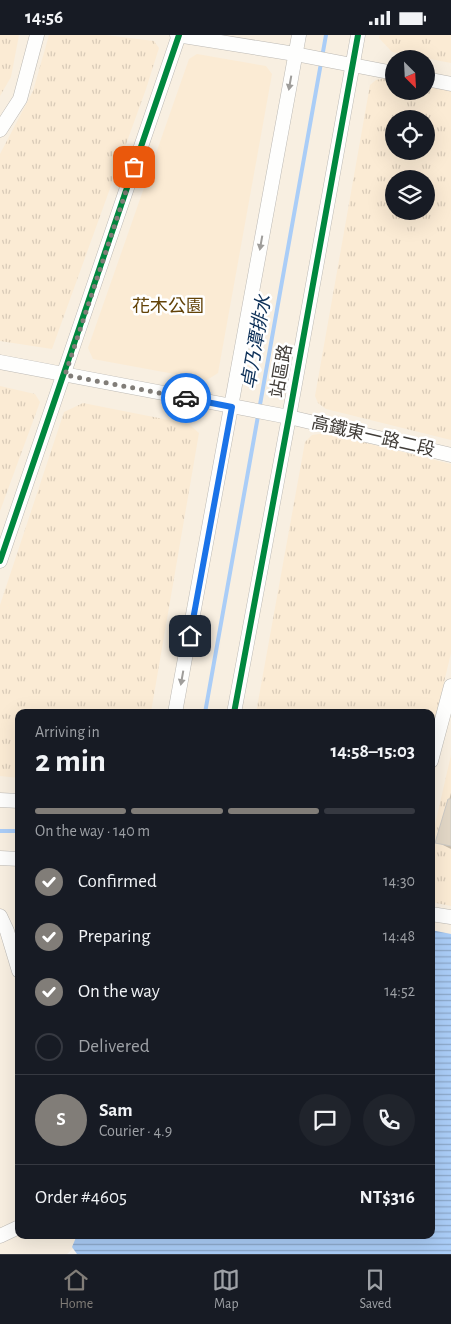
<!DOCTYPE html>
<html lang="en">
<head>
<meta charset="utf-8">
<style>
  :root { --surface:#171b24; --page:#20242c; --text:#f1f3f6; --muted:#9ea1a6; --line:#363941; --accent:#817d78 }
  body { margin:0; font-family:"Alegreya Sans","Noto Sans TC",sans-serif; background:var(--page); color:var(--text); height:100vh; display:flex; flex-direction:column; font-size:19px; white-space:nowrap }
  * { box-sizing:border-box; margin:0 }
  p { font-size:16px; color:var(--muted) }
  .icon { flex:none; width:28px; height:28px; fill:none; stroke:currentColor; stroke-width:2; stroke-linecap:round; stroke-linejoin:round }
  .map { position:relative; flex:1; overflow:hidden }
  .side { position:absolute; left:15px; top:674px; width:420px; height:530px; display:flex; flex-direction:column; background:var(--surface); border-radius:10px; box-shadow:0 5px 20px #0002 }
  .side>* { flex:none }
  .needle { width:32px; rotate:156deg }
  .buttons { position:absolute; left:385px; top:15px; display:grid; gap:10px }
  .buttons a { display:grid; place-items:center; width:50px; height:50px; border-radius:50%; background:var(--surface); box-shadow:0 5px 20px #0002; font-size:25px }
  .pin { position:absolute; display:grid; place-items:center; width:42px; height:42px; color:#fff; margin:-21px; border-radius:10px; box-shadow:0 2px 8px #0006 }
  .courier { position:absolute; display:grid; place-items:center; width:50px; height:50px; margin:-25px; border:4px solid #1a73e8; border-radius:50%; background:#fff; color:#222; box-shadow:0 1px 6px #0007 }
  .headline em { font-style:normal; font-weight:700 }
  .headline div { display:flex; flex-direction:column-reverse }
  .headline { display:flex; align-items:center; justify-content:space-between; height:85px; padding:0 20px }
  h1 { font-size:32px; font-weight:700; line-height:38px }
  .bar { display:grid; grid-template-columns:repeat(4,1fr); gap:8px 5px; align-content:center; height:60px; padding:0 20px }
  .bar i { height:6px; border-radius:4px; background:var(--line) }
  .bar .selected { background:var(--accent) }
  .bar p { grid-column:span 4 }
  .line { display:flex; align-items:center; gap:12px; padding:0 20px; border-top:1px solid var(--line) }
  .line div { flex:1 }
  .round { display:grid; place-items:center; flex:none; width:52px; height:52px; border-radius:26px; background:var(--page) }
  ol { padding:0 20px; list-style:none }
  li { display:flex; align-items:center; gap:15px; height:55px }
  li p { margin-inline-start:auto }
  li .icon { padding:5px; border-radius:50%; background:var(--accent); color:#fff; stroke-width:4 }
  li:last-child { color:var(--muted) }
  li i { width:28px; height:28px; border:2px solid var(--line); border-radius:50% }
  .status { display:flex; justify-content:space-between; align-items:center; height:35px; padding:0 25px; background:var(--surface); direction:ltr }
  .status svg { height:14px; fill:currentColor }
  .dock { display:flex; justify-content:space-around; align-items:center; height:70px; border-top:1px solid var(--line); background:var(--surface); font-size:14px; color:var(--muted) }
  .dock a { display:grid; justify-items:center; gap:2px }
  .dock .selected { color:var(--accent) }
  .map>svg:first-child { display:block }
  .built { fill:#f8efe1; fill-rule:evenodd }
  .grass { fill:url(#grass-tufts); fill-rule:evenodd }
  .park { fill:#fbebd4 }
  .water { fill:url(#water-rules) }
  .shadow { fill:#0003 }
  .lines { fill:none; stroke-linecap:round; stroke-linejoin:round }
  .stream { stroke:#aacdf7; stroke-width:4 }
  .building { fill:#e2d7c6; stroke:#cdcac5 }
  .minor-casing { stroke:#bcb9b4; stroke-width:15 }
  .minor { stroke:#fefefd; stroke-width:14 }
  .cycleway-casing { stroke:#fff; stroke-width:9 }
  .cycleway { stroke:#00873e; stroke-width:6 }
  .oneway { fill:#9f9d9a }
  .done { stroke:#817d78; stroke-width:5; stroke-dasharray:0 9 }
  .route { stroke:#1a73e8; stroke-width:6 }
  .labels { text-anchor:middle; dominant-baseline:central; stroke-width:5; stroke-linejoin:round; paint-order:stroke }
  .park-label { font-size:18px; fill:#634308; stroke:#fff }
  .street-label { font-size:18px; fill:#403c37; stroke:#fff }
  .water-label { font-size:19px; font-style:italic; fill:#0d3058; stroke:#fff }
</style>
</head>
<body>
<div class="status"><b>14:56</b><svg viewBox="0 0 49 12"><path d="M0 12V9h3v3zM5 12V6h3v6zM10 12V3h3v9zM15 12V0h3v12zM26 1h20v11H26zM47 4h2v5h-2z"/></svg></div>
<div class="map">
<svg width="451" height="1219" viewBox="0 0 451 1219">
  <defs>
    <pattern id="grass-tufts" width="24" height="20" patternUnits="userSpaceOnUse" patternTransform="scale(1.25)"><rect width="24" height="20" fill="#fbebd4"/><path d="M3 7l-1-3M5 7V3M7 7l1-3M15 17l-1-3M17 17v-4M19 17l1-3" fill="none" stroke="#d8cab7"/></pattern>
    <pattern id="water-rules" width="6" height="5" patternUnits="userSpaceOnUse" patternTransform="scale(1.25)"><rect width="6" height="5" fill="#aacdf7"/><path d="M0 2.5h6" fill="none" stroke="#8ca8c9"/></pattern>
  </defs>
  <rect width="100%" height="100%" fill="#faf6f0"/>
  <path class="built" d="M0 0H451V913L431 910V678H19V1200H88L67 1219H0ZM394 24H426V56H394ZM394 84H426V116H394ZM394 144H426V176H394Z"/>
  <g class="grass">
    <path d="M0 0H19L11 42 0 61Z"/>
    <path d="M49 0H106L154 6 159 13 146 54 52 314 0 306V119L33 56Z"/>
    <path d="M380 0H451V28L392 17 379 3Z"/>
    <path d="M385 43 394 44V56H426V51L451 56V405L326 374 318 368 315 361 370 50 376 45ZM394 84H426V116H394ZM394 144H426V176H394Z"/>
    <path d="M0 351 35 359 40 367 0 476Z"/>
    <path d="M83 368 189 389 199 398 151 677 19 678V743L0 741V570L64 377Z"/>
    <path d="M326 398 451 429V618L431 702V678H256L305 407 312 400Z"/>
    <path d="M451 720V871L431 867V807Z"/>
  </g>
  <path class="park" d="M197 19 266 31 272 39 218 338 207 345 93 324 88 313 189 24Z"/>
  <path class="water" d="M431 895 451 899V1219H77L72 1212 77 1200H431Z"/>
  <path class="shadow" d="M451 758V814L437 807Z"/>
  <g class="lines">
    <g class="stream">
      <path d="M205 678 326 0"/>
      <path d="M0 796H19"/>
    </g>
  </g>
  <path class="building" d="M448 764H451V811L435 808Z"/>
  <g class="lines">
    <defs>
      <g id="minor">
        <path d="M177 0 295 19 394 38"/>
        <path d="M426 44 451 49"/>
        <path d="M0 95 20 64 37 0"/>
        <path d="M0 327 289 382 451 420"/>
        <path d="M0 526 179 0"/>
        <path d="M175 678 299 0"/>
        <path d="M234 678 289 382 358 0"/>
        <path d="M431 726 451 651"/>
        <path d="M0 765 19 766"/>
        <path d="M0 823 19 824"/>
        <path d="M431 879 451 882"/>
        <path d="M0 881 7 896 19 936"/>
        <path d="M0 1201 19 1192"/>
      </g>
    </defs>
    <use href="#minor" class="minor-casing"/>
    <use href="#minor" class="minor"/>
    <defs>
      <g id="cycleway">
        <path d="M0 526 179 0"/>
        <path d="M234 678 289 382 358 0"/>
      </g>
    </defs>
    <use href="#cycleway" class="cycleway-casing"/>
    <use href="#cycleway" class="cycleway"/>
  </g>
  <defs><path id="oneway-solid" d="M-6-.8H1V-3.2L6.5 0L1 3.2V.8H-6Z" transform="scale(1.25)"/></defs>
  <g class="oneway">
    <use href="#oneway-solid" transform="translate(290 48) rotate(100)"/>
    <use href="#oneway-solid" transform="translate(261 208) rotate(100)"/>
    <use href="#oneway-solid" transform="translate(182 643) rotate(100)"/>
  </g>
  <g class="lines">
    <path class="done" d="M134 132 65 340 186 363"/>
    <path class="route" d="M186 363 232 372 190 601"/>
  </g>
  <g class="labels">
    <g class="park-label">
      <text x="168" y="272">花木公園</text>
    </g>
    <g class="street-label">
      <text transform="translate(282 336) rotate(-80)">站區路</text>
      <text transform="translate(373 402) rotate(13)">高鐵東一路二段</text>
    </g>
    <g class="water-label">
      <text transform="translate(257 307) rotate(-80)">卓乃潭排水</text>
    </g>
  </g>
</svg>
<div class="buttons">
<a><svg class="needle" viewBox="-14 -14 28 28"><path d="M0-13l5 13h-10z" fill="#e53935"/><path d="M0 13l5-13h-10z" fill="#9ea1a6"/></svg></a>
<a><svg class="icon" aria-label="locate" viewBox="0 0 24 24"><circle cx="12" cy="12" r="6"/><path d="M12 2v4M12 18v4M2 12h4M18 12h4"/></svg></a>
<a><svg class="icon" aria-label="layers" viewBox="0 0 24 24"><path d="M12 4l9 5-9 5-9-5zM3 14l9 5 9-5"/></svg></a>
</div>
<div class="pin" style="left:134px;top:132px;background:#ea580c"><svg class="icon" aria-label="bag" viewBox="0 0 24 24"><path d="M5 8h14l-1 12H6zM9 8a3 3 0 0 1 6 0"/></svg></div>
<div class="pin" style="left:190px;top:601px;background:#1f2937"><svg class="icon" aria-label="home" viewBox="0 0 24 24"><path d="M3 11l9-7 9 7M6 9v11h12V9"/></svg></div>
<div class="courier" style="left:186px;top:363px"><svg class="icon" aria-label="car" viewBox="0 0 24 24"><path d="M5 17H2v-5l4-1 3-4h7l3 4 3 1v5h-3M9 17h6M6 11h13"/><circle cx="7" cy="17" r="2"/><circle cx="17" cy="17" r="2"/></svg></div>
<section class="side">
<div class="headline"><div><h1>2 min</h1><p>Arriving in</p></div><em>14:58–15:03</em></div>
<div class="bar"><i class="selected"></i><i class="selected"></i><i class="selected"></i><i></i><p>On the way · 140 m</p></div>
<ol>
<li><svg class="icon" aria-label="check" viewBox="0 0 24 24"><path d="M5 12l5 5 9-10"/></svg>Confirmed<p>14:30</p></li>
<li><svg class="icon" aria-label="check" viewBox="0 0 24 24"><path d="M5 12l5 5 9-10"/></svg>Preparing<p>14:48</p></li>
<li><svg class="icon" aria-label="check" viewBox="0 0 24 24"><path d="M5 12l5 5 9-10"/></svg>On the way<p>14:52</p></li>
<li><i></i>Delivered</li>
</ol>
<div class="line" style="height:90px"><b class="round" style="background:var(--accent);color:#fff">S</b><div><b>Sam</b><p>Courier · 4.9</p></div><a class="round"><svg class="icon" aria-label="chat" viewBox="0 0 24 24"><path d="M4 5h16v11H9l-5 4z"/></svg></a><a class="round"><svg class="icon" aria-label="phone" viewBox="0 0 24 24"><path d="M5 4h4l2 5-3 2q2 4 5 5l2-3 5 2v4C11 20 4 13 5 4z"/></svg></a></div>
<div class="line" style="height:65px"><div>Order #4605</div><b>NT$316</b></div>
</section>
</div>
<nav class="dock">
<a class="selected"><svg class="icon" aria-label="home" viewBox="0 0 24 24"><path d="M3 11l9-7 9 7M6 9v11h12V9"/></svg>Home</a>
<a><svg class="icon" aria-label="map" viewBox="0 0 24 24"><path d="M3 6l6-2 6 2 6-2v14l-6 2-6-2-6 2zM9 4v14M15 6v14"/></svg>Map</a>
<a><svg class="icon" aria-label="saved" viewBox="0 0 24 24"><path d="M7 4h10v16l-5-4-5 4z"/></svg>Saved</a>
</nav>
</body>
</html>
